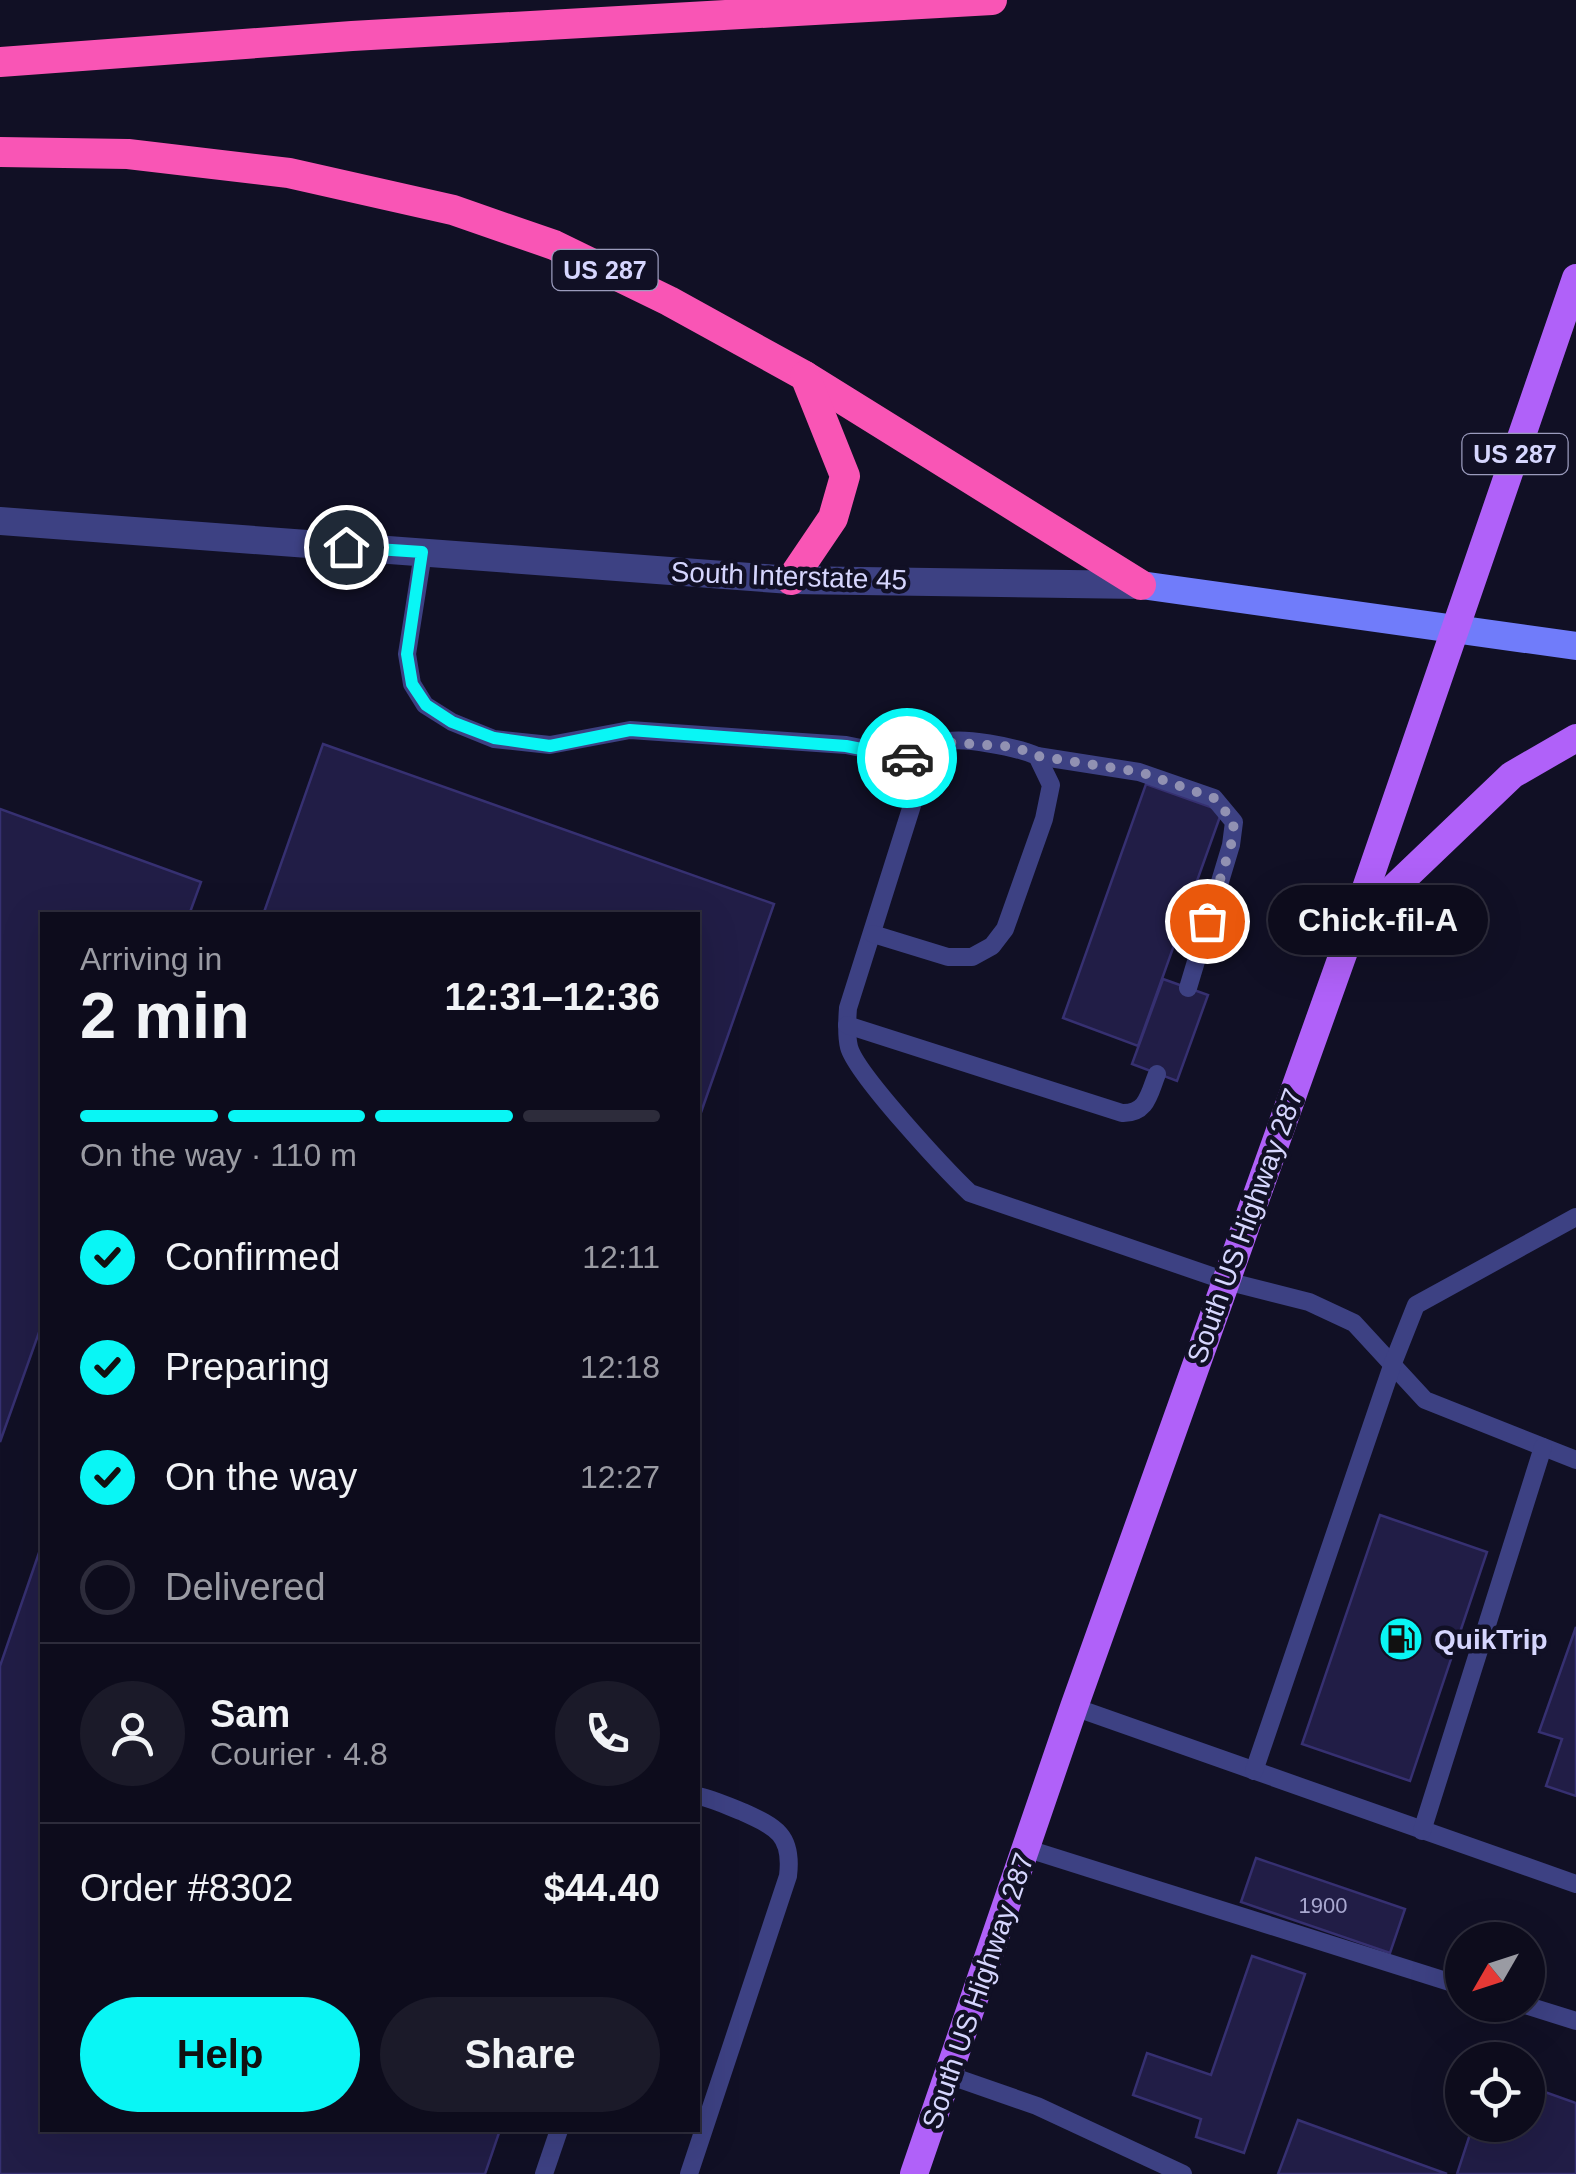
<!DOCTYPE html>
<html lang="en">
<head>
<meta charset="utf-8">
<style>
  :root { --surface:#0d0c1c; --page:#1b1a29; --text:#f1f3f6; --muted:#9a9ba3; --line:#2d2c3b; --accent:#09f6f5 }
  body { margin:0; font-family:Helvetica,sans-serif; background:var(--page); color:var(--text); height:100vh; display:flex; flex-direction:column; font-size:38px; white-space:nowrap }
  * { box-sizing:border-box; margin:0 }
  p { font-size:32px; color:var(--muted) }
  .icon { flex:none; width:55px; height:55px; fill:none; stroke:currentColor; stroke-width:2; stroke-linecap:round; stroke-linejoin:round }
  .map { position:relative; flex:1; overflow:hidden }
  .sheet { position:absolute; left:40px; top:912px; width:660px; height:1220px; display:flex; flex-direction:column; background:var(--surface); border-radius:0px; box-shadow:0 10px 40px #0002,0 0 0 2px var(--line) }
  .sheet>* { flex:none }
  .needle { width:65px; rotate:231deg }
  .fabs { position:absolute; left:1445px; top:1922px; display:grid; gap:20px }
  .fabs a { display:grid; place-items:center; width:100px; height:100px; border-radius:50%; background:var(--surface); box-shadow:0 10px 40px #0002,0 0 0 2px var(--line); font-size:50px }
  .pin { position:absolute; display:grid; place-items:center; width:85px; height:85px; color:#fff; margin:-42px; border:5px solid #fff; border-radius:50%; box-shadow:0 2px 10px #0007 }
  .courier { position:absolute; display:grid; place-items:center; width:100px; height:100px; margin:-50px; border:8px solid #09f6f5; border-radius:50%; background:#fff; color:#222; box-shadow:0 2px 12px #0007 }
  .bubble { position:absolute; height:70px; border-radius:35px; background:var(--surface); box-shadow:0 10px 40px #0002,0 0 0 2px var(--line); font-size:32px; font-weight:600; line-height:70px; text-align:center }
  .summary em { font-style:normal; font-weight:600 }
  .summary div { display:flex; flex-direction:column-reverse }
  .summary { display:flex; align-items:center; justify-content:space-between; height:170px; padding:0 40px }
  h1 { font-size:65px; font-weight:600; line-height:75px }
  .bar { display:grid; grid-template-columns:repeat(4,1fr); gap:15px 10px; align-content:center; height:120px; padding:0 40px }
  .bar i { height:12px; border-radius:8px; background:var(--line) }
  .bar .on { background:var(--accent) }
  .bar p { grid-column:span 4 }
  .line { display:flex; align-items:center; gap:25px; padding:0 40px; border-top:2px solid var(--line) }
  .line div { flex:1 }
  .round { display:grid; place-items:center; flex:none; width:105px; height:105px; border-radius:52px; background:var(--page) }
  ol { padding:0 40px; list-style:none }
  li { display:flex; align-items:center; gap:30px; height:110px }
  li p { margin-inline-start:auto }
  li .icon { padding:10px; border-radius:50%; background:var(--accent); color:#111; stroke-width:4 }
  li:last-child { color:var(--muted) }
  li i { width:55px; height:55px; border:5px solid var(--line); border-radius:50% }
  .button { display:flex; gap:20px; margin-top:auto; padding:20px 40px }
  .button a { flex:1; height:115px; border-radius:60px; background:var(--accent); color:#111; font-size:40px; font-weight:600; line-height:115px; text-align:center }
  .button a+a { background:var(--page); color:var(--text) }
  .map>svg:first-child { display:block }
  .building { fill:#211d46; stroke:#363071; stroke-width:2.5 }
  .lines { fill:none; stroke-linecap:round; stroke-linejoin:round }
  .service { stroke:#3d4183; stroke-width:18 }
  .tertiary { stroke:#3d4183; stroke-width:28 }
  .secondary { stroke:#707cfa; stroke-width:28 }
  .primary { stroke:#b061f9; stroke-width:28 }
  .motorway { stroke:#f955b5; stroke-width:30 }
  .done { stroke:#9191b2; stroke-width:10; stroke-dasharray:0 18 }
  .route { stroke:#09f6f5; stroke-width:12 }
  .labels { text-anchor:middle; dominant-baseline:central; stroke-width:9; stroke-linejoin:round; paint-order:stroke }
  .number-label { font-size:22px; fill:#a9a8d0 }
  .shield { fill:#111025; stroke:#9b9bbd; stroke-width:2.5 }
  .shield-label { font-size:25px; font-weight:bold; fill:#d6d6fe }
  .street-label { font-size:28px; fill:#d6d6fe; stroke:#111025 }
  .poi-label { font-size:28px; font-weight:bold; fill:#d6d6fe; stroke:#111025; text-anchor:start }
</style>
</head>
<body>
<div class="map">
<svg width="1576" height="2174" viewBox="0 0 1576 2174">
  <rect width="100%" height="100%" fill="#111025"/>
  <g class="building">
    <path d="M323 744 774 904 698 1121V915H263Z"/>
    <path d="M1146 784 1222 811 1138 1046 1063 1018Z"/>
    <path d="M0 809 201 882 189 915H42V1324L0 1442Z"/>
    <path d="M1163 979 1208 995 1177 1081 1132 1064Z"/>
    <path d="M1380 1515 1487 1552 1410 1781 1302 1744Z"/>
    <path d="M42 1544V2130H500L485 2174H0V1666Z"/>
    <path d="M1576 1627V1796L1546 1786 1562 1739 1539 1732Z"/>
    <path d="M1256 1858 1405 1909 1390 1953 1241 1902Z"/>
    <path d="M1252 1956 1305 1974 1244 2153 1196 2137 1201 2119 1133 2095 1147 2053 1211 2075Z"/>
    <path d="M1528 2086 1576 2103V2174H1457L1473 2125H1528Z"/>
    <path d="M1298 2120 1447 2174H1278Z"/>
  </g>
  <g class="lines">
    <g class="service">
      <path d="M423 553 407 654 412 684 425 705 452 722 494 739 550 745 630 730 846 745 926 761 848 1008C847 1021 846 1035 849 1047 856 1074 947 1171 970 1193L1226 1281 1309 1302 1354 1323 1425 1400 1576 1460"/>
      <path d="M1037 756 1139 772 1214 798 1234 822 1231 845 1188 988"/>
      <path d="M873 934 948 957H972L992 946 1005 929 1044 819 1051 785 1037 756C1019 748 959 735 941 743 933 746 929 754 926 761"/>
      <path d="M847 1025 1122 1113C1147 1114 1149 1094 1157 1074"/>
      <path d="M1074 1707 1576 1884"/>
      <path d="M1254 1771 1393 1363 1416 1305 1576 1217"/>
      <path d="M1422 1831 1543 1447"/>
      <path d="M1028 1849 1462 1986"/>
      <path d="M1525 2005 1576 2021"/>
      <path d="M948 2075 1037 2106 1183 2174"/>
      <path d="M544 2174 559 2130"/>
      <path d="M689 2174 788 1876C793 1835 776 1827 743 1812 728 1806 713 1799 698 1796"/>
    </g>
    <path class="tertiary" d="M0 521 791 580 1141 585"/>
    <path class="secondary" d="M1141 585 1576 646"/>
    <g class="primary">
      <path d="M1358 922 1512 775 1576 738"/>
      <path d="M914 2174 1074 1707 1353 926 1576 278"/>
    </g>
    <g class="motorway">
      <path d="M0 62 352 36 992 0"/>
      <path d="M0 152 128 154 289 173 453 210 554 245 669 301 805 376 1141 585"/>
      <path d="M791 580 833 518 845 476 805 376"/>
    </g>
  </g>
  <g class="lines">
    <path class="done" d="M907 758 926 761 930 752 942 742 1015 747 1037 756 1140 772 1214 798 1234 822 1231 845 1207 921"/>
    <path class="route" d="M346 547 422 552 407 654 412 684 426 705 452 722 494 738 550 746 630 730 846 746 907 758"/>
  </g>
  <defs>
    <symbol id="fuel-disc" viewBox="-11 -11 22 22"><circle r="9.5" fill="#09f6f5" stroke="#111025"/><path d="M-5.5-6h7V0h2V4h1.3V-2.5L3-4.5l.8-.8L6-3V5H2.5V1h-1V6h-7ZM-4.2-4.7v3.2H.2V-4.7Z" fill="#111"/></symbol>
  </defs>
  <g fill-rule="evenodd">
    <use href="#fuel-disc" x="1376" y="1614" width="50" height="50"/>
  </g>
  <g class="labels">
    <g class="number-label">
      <text x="1323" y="1905">1900</text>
    </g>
    <g class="shield">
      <rect x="552.5" y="250" width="105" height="40" rx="8"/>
      <rect x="1462.5" y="434" width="105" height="40" rx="8"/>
    </g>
    <g class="shield-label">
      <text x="605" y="270">US 287</text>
      <text x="1515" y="454">US 287</text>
    </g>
    <g class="street-label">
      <text transform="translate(789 576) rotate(2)">South Interstate 45</text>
      <text transform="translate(1245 1226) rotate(-70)">South US Highway 287</text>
      <text transform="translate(978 1991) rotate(-71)">South US Highway 287</text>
    </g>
    <g class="poi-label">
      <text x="1434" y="1639">QuikTrip</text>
    </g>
  </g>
</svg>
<div class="fabs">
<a><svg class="needle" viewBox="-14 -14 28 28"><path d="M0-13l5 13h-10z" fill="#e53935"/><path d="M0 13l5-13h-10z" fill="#9a9ba3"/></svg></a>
<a><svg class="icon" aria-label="locate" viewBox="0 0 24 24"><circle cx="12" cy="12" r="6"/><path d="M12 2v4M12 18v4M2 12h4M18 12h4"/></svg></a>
</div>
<div class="pin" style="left:1207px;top:921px;background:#ea580c"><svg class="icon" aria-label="bag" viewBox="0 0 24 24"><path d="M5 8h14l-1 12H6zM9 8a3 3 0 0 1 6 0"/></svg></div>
<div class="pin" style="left:346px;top:547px;background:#1f2937"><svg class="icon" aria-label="home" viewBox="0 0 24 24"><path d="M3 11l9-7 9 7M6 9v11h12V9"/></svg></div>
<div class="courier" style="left:907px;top:758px"><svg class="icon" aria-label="car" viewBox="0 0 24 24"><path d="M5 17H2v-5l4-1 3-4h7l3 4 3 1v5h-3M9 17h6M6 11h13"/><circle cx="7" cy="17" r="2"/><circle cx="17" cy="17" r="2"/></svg></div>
<div class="bubble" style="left:1268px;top:885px;width:220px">Chick-fil-A</div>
<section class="sheet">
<div class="summary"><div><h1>2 min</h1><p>Arriving in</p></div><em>12:31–12:36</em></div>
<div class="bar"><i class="on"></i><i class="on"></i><i class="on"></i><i></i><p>On the way · 110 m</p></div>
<ol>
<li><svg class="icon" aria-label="check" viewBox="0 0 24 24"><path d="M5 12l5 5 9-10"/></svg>Confirmed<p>12:11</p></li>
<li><svg class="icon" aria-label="check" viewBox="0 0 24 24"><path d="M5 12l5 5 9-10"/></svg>Preparing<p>12:18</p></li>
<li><svg class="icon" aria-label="check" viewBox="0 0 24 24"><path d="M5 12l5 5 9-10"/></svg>On the way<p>12:27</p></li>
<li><i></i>Delivered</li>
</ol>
<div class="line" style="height:180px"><a class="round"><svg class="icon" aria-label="person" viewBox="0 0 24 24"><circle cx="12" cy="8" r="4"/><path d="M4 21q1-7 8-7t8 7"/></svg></a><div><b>Sam</b><p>Courier · 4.8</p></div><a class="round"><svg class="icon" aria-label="phone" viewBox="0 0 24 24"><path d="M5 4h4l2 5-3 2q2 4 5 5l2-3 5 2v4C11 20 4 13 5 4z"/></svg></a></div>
<div class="line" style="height:130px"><div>Order #8302</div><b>$44.40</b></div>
<div class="button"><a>Help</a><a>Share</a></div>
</section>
</div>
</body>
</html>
